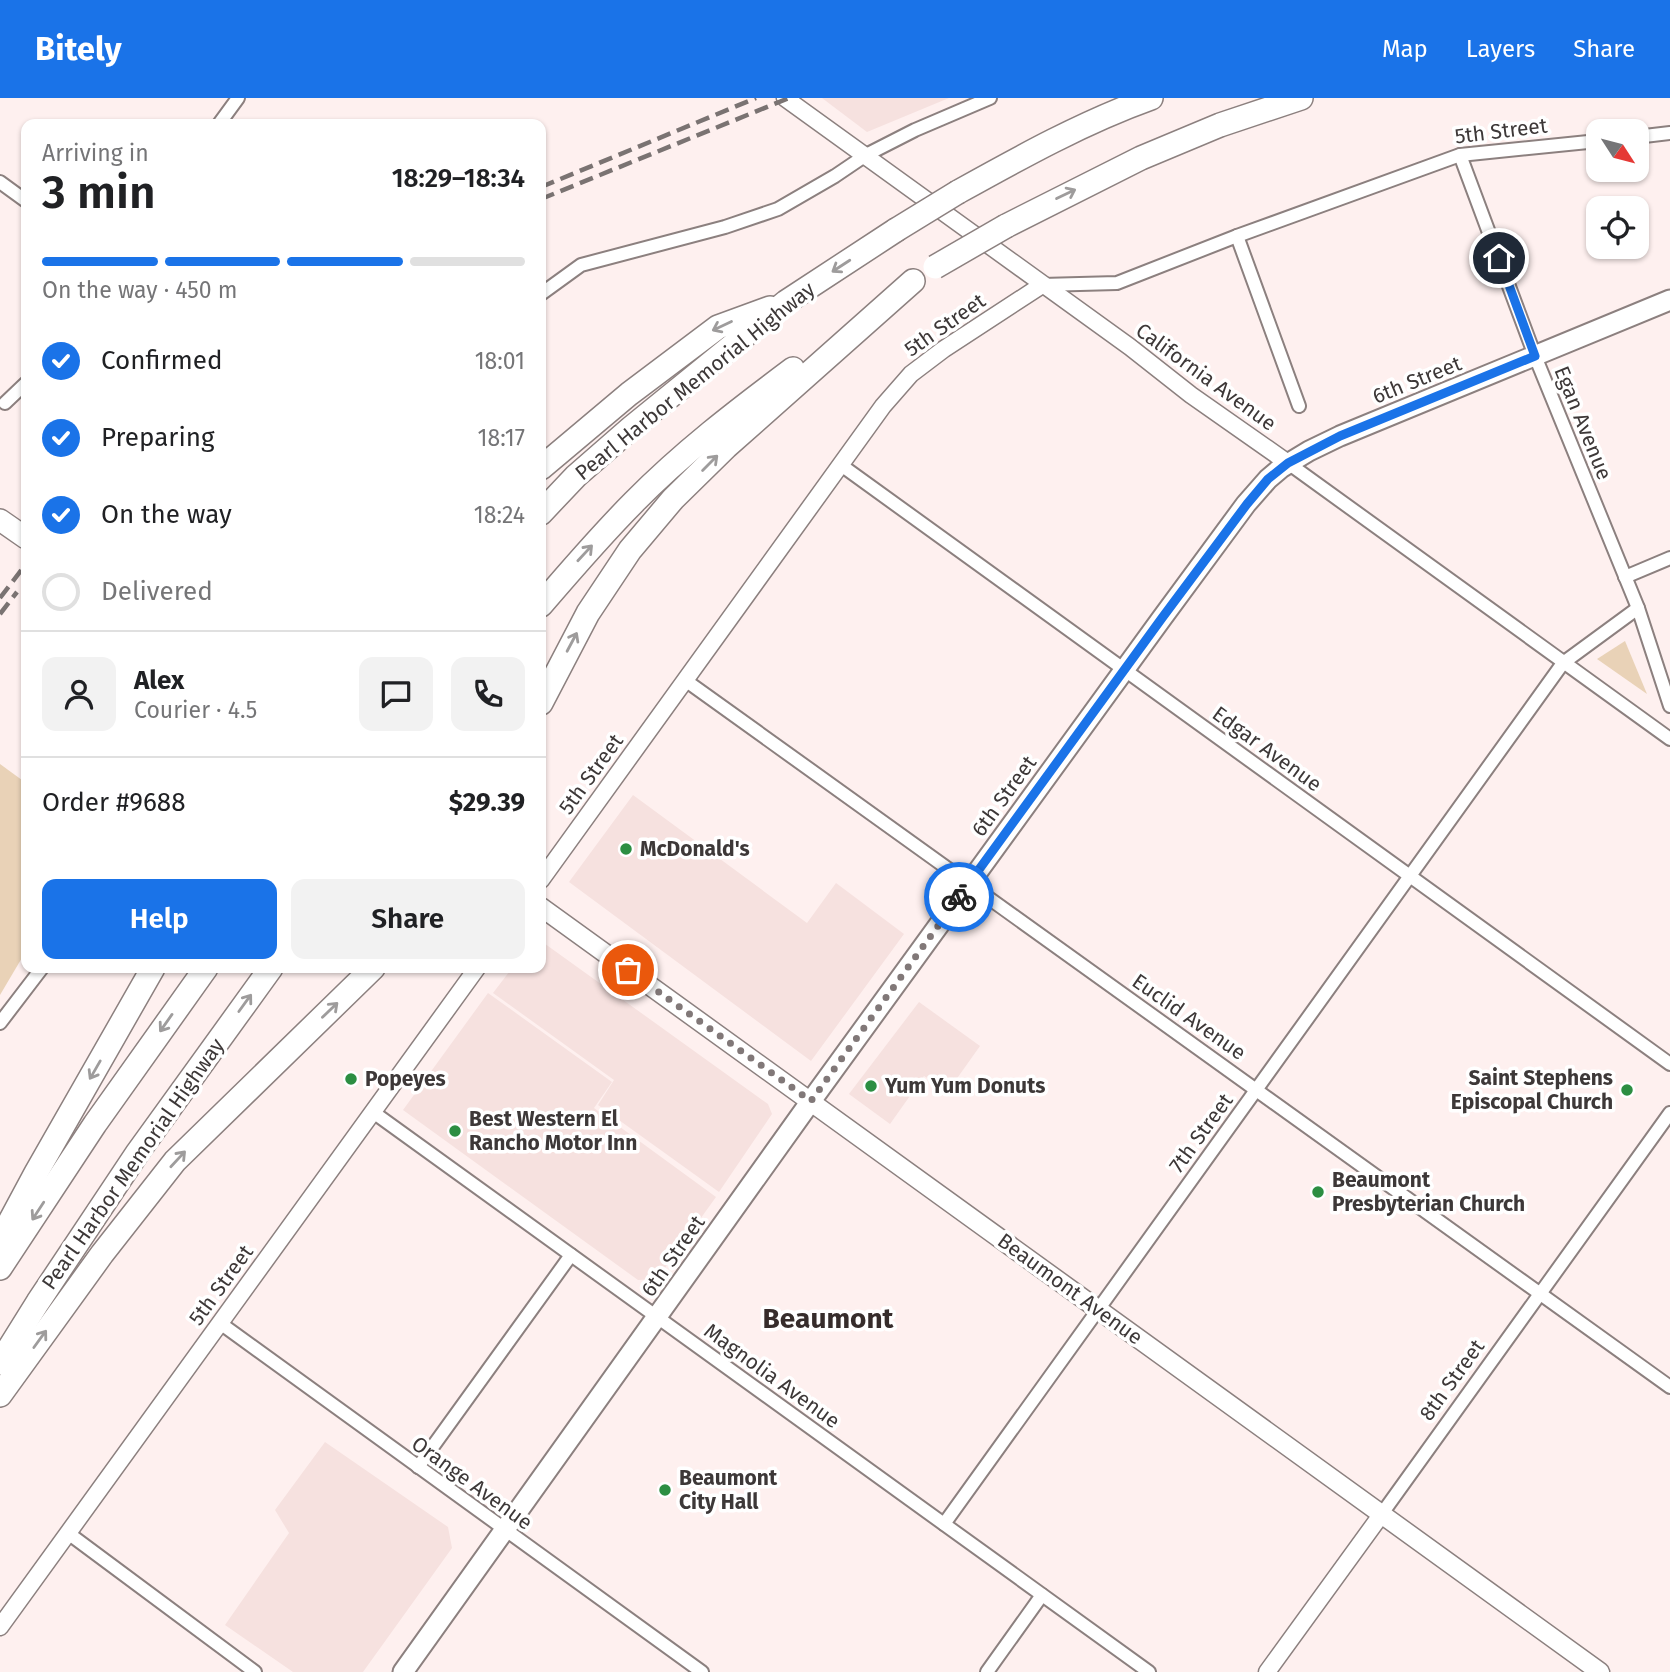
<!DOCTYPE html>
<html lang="en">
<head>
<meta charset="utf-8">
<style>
  :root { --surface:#fff; --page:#f2f2f2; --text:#202124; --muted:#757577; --line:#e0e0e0; --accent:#1a73e8 }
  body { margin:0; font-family:"Fira Sans",sans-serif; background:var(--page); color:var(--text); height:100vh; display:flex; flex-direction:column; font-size:26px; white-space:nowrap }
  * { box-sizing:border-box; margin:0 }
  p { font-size:23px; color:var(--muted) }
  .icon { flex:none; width:38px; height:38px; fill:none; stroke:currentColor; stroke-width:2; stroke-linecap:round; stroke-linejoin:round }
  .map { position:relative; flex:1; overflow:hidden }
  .panel { position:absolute; left:21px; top:21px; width:525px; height:854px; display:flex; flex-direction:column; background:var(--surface); border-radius:14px; box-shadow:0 2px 5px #0004 }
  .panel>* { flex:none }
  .needle { width:46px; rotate:126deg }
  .controls { position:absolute; left:1586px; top:21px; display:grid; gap:14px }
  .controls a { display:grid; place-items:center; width:63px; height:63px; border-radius:14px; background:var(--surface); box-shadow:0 2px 5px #0004; font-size:35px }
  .pin { position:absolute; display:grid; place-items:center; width:60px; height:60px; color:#fff; margin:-30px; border:4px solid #fff; border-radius:50%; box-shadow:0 2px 7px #0007 }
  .courier { position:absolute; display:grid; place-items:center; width:70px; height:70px; margin:-35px; border:5px solid #1a73e8; border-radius:50%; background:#fff; color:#222; box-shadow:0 2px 9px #0007 }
  .headline em { font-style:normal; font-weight:600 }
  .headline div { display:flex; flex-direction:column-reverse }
  .headline { display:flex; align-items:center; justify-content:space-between; height:119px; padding:0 21px }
  h1 { font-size:46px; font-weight:600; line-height:52px }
  .bar { display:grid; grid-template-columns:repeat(4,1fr); gap:10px 7px; align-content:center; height:84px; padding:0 21px }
  .bar i { height:9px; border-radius:5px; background:var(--line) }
  .bar .active { background:var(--accent) }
  .bar p { grid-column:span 4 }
  .line { display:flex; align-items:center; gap:18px; padding:0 21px; border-top:2px solid var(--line) }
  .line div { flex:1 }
  .round { display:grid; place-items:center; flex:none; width:74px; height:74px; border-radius:14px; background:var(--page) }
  ol { padding:0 21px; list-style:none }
  li { display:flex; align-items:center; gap:21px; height:77px }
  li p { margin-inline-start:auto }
  li .icon { padding:7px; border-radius:50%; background:var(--accent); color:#fff; stroke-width:4 }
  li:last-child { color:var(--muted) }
  li i { width:38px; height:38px; border:4px solid var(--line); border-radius:50% }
  .cta { display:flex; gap:14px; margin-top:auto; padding:14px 21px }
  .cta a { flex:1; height:80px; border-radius:14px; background:var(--accent); color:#fff; font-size:28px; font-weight:600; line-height:80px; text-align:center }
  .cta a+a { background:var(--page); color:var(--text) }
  header { display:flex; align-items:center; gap:42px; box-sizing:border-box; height:98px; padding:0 35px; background:var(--accent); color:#fff }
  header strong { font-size:33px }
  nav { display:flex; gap:38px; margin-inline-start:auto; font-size:24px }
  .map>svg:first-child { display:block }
  .built { fill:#f6e1df }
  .green { fill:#e9d2b7 }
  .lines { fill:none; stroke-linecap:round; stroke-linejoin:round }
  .minor-casing { stroke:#8c807f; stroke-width:16 }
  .tertiary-casing { stroke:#8c807f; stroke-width:19 }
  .secondary-casing { stroke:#8c807f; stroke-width:21 }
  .primary-casing { stroke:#8c807f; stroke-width:23 }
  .trunk-casing { stroke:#8c807f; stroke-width:24 }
  .motorway-casing { stroke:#8c807f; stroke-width:26 }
  .minor { stroke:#fff; stroke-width:12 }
  .tertiary { stroke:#fff; stroke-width:16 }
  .secondary { stroke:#fff; stroke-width:18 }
  .primary { stroke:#fff; stroke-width:19 }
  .trunk { stroke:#fff; stroke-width:21 }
  .motorway { stroke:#fff; stroke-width:23 }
  .rail { stroke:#7a7372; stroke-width:4.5; stroke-dasharray:14 7; stroke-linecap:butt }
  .motorway-bridge-casing { stroke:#8c807f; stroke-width:26; stroke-linecap:butt }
  .motorway-bridge { stroke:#fff; stroke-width:23 }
  .oneway { stroke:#9e9c9c }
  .done { stroke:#817878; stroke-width:7; stroke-dasharray:0 12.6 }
  .route { stroke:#1a73e8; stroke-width:9 }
  .poi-dot { fill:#2c8e42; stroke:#fff; stroke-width:2.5 }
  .labels { text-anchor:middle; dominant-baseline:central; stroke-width:7; stroke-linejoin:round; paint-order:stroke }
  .street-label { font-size:21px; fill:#3d3838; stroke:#fff }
  .poi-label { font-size:21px; font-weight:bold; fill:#3d3838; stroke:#fff; text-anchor:start }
  .district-label { font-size:28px; font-weight:bold; fill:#362c2b; stroke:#fff }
</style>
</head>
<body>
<header>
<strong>Bitely</strong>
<nav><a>Map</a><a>Layers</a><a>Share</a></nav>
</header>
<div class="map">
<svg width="1670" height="1574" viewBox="0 0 1670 1574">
  <rect width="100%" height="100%" fill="#fef0ef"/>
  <g class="built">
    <path d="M822 0H949L867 34Z"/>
    <path d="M633 697 807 825 836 785 904 836 811 963 569 784Z"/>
    <path d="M541 843 768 1006 772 1016 719 1094 598 1007 614 982 493 895 512 870H541Z"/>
    <path d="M488 895 612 984 594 1010 716 1099 657 1181 638 1182 403 1012Z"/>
    <path d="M919 904 980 948 948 993 924 978 890 1026 849 996Z"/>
    <path d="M325 1344 448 1429 452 1450 363 1574H293L225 1527 289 1435 275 1412Z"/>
  </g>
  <g class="green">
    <path d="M1625 543 1647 596 1597 561Z"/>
    <path d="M0 666 26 685V853L0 897Z"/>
  </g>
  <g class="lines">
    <defs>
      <g id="minor">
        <path d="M219 26 238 0"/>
        <path d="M1636 39 1670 35"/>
        <path d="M1460 57 1535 258 1638 510 1670 608"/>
        <path d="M0 84 26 103"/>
        <path d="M1237 138 1299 308"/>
        <path d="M1042 187 1117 185 1237 138 1460 57 1598 43"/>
        <path d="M541 196 581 167 725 129 778 111 835 78 866 57 915 32 990 0"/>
        <path d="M5 305 26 285"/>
        <path d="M1288 365 1670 641"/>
        <path d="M841 367 1670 966"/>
        <path d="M1625 479 1670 460"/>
        <path d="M685 582 1670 1289"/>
        <path d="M0 925 42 870"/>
        <path d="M373 1014 1149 1574"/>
        <path d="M220 1225 702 1574"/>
        <path d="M418 1369 571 1157"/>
        <path d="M1381 1417 1670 1015"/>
        <path d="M944 1426 1563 565 1638 510"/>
        <path d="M68 1435 255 1574"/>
        <path d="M987 1574 1042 1497"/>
      </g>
      <g id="tertiary">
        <path d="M785 0 1130 249 1191 297 1288 365"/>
        <path d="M541 782 883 308 911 276 944 251 1042 187"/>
        <path d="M0 1529 477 870"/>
        <path d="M1267 1574 1381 1417"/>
      </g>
      <path id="secondary" d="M541 809 1600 1574"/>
      <path id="primary" d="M403 1574 811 1003 1162 520 1246 406 1268 381 1281 370 1309 353 1340 338 1670 202"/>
      <path id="trunk" d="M0 422 26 440"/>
      <g id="motorway">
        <path d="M958 94C1021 59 1084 24 1151 0"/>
        <path d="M1006 128 1141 60 1220 27 1301 0"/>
        <path d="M541 370 629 296 718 229 770 210"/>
        <path d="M541 415 576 378 631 330 786 204 896 132"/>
        <path d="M541 507C571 472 601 437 634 404 682 355 738 312 793 271"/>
        <path d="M541 605 588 515 630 452 673 401 726 349 913 183"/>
        <path d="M0 1142 36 1075 153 870"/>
        <path d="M0 1170 95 1026 206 870"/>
        <path d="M0 1265 38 1204 138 1054 271 870"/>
        <path d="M0 1297 102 1156 175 1063 373 870"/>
      </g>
    </defs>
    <use href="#minor" class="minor-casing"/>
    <use href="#tertiary" class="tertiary-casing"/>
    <use href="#secondary" class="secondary-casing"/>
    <use href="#primary" class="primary-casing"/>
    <use href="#trunk" class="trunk-casing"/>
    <use href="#motorway" class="motorway-casing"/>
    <use href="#minor" class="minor"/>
    <use href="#tertiary" class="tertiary"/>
    <use href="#secondary" class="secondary"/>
    <use href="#primary" class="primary"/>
    <use href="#trunk" class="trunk"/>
    <use href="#motorway" class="motorway"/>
    <g class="rail">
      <path d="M541 89 756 0"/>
      <path d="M541 101 789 0"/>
      <path d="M0 500 26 466"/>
      <path d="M0 516 17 494"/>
    </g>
    <defs>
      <g id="motorway-bridge">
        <path d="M896 132 958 94"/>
        <path d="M935 169 1006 128"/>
      </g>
    </defs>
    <use href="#motorway-bridge" class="motorway-bridge-casing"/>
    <use href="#motorway-bridge" class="motorway-bridge"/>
  </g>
  <defs><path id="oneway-shaft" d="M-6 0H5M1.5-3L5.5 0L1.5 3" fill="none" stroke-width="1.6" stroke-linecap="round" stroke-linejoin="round" transform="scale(1.75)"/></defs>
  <g class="oneway">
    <use href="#oneway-shaft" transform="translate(1066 96) rotate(-26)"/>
    <use href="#oneway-shaft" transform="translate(841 168) rotate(147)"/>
    <use href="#oneway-shaft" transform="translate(722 228) rotate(155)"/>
    <use href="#oneway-shaft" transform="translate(710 365) rotate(-45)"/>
    <use href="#oneway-shaft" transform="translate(585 455) rotate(-47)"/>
    <use href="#oneway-shaft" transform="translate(572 544) rotate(-62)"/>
    <use href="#oneway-shaft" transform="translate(245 905) rotate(-54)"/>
    <use href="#oneway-shaft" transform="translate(330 912) rotate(-44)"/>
    <use href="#oneway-shaft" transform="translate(166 925) rotate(125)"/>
    <use href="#oneway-shaft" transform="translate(95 972) rotate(120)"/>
    <use href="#oneway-shaft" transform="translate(178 1061) rotate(-47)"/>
    <use href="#oneway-shaft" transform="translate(38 1113) rotate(123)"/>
    <use href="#oneway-shaft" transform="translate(40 1241) rotate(-54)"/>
  </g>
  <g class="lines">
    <path class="done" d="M628 872 811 1003 959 799"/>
    <path class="route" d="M959 799 1162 520 1247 406 1268 381 1288 365 1340 338 1535 258 1499 160"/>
  </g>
  <g class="poi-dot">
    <circle cx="626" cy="751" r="7"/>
    <circle cx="351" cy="981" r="7"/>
    <circle cx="871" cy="988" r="7"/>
    <circle cx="1627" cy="992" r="7"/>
    <circle cx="455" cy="1033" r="7"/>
    <circle cx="1318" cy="1094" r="7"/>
    <circle cx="665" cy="1392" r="7"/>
  </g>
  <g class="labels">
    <g class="street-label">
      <text transform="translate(1501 33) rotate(-7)">5th Street</text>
      <text transform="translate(945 227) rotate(-35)">5th Street</text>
      <text transform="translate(1206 279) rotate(36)">California Avenue</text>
      <text transform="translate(1417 282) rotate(-22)">6th Street</text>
      <text transform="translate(695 283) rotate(-39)">Pearl Harbor Memorial Highway</text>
      <text transform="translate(1583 325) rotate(68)">Egan Avenue</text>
      <text transform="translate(1267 651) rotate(36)">Edgar Avenue</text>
      <text transform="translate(591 676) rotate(-54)">5th Street</text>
      <text transform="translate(1004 698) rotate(-54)">6th Street</text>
      <text transform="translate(1189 919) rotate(35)">Euclid Avenue</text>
      <text transform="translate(1201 1035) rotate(-54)">7th Street</text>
      <text transform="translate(133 1066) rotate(-55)">Pearl Harbor Memorial Highway</text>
      <text transform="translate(673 1158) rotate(-55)">6th Street</text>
      <text transform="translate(221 1187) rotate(-54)">5th Street</text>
      <text transform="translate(1070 1191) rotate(36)">Beaumont Avenue</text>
      <text transform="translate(772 1278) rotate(36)">Magnolia Avenue</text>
      <text transform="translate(1452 1282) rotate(-54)">8th Street</text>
      <text transform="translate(472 1385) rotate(36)">Orange Avenue</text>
    </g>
    <g class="poi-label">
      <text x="640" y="751">McDonald's</text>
      <text x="1613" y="980" text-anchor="end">Saint Stephens<tspan x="1613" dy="24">Episcopal Church</tspan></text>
      <text x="365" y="981">Popeyes</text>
      <text x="885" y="988">Yum Yum Donuts</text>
      <text x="469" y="1021">Best Western El<tspan x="469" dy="24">Rancho Motor Inn</tspan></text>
      <text x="1332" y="1082">Beaumont<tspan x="1332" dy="24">Presbyterian Church</tspan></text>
      <text x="679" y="1380">Beaumont<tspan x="679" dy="24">City Hall</tspan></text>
    </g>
    <g class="district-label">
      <text x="828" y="1220">Beaumont</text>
    </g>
  </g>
</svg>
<div class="controls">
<a><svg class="needle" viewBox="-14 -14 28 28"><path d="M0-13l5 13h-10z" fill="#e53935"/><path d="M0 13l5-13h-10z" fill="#757577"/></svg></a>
<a><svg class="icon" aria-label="locate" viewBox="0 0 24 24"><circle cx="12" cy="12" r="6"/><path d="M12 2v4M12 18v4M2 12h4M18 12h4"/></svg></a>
</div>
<div class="pin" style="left:628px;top:872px;background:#ea580c"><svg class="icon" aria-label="bag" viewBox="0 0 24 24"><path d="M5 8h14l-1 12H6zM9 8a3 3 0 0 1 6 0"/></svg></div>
<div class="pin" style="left:1499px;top:160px;background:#1f2937"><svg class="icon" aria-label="home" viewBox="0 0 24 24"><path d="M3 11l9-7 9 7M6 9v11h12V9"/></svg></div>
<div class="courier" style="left:959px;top:799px"><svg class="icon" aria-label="bike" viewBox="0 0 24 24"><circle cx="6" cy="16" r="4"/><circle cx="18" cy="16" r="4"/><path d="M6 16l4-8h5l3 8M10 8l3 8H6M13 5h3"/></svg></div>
<section class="panel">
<div class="headline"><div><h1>3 min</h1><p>Arriving in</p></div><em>18:29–18:34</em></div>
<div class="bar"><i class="active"></i><i class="active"></i><i class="active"></i><i></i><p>On the way · 450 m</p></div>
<ol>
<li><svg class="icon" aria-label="check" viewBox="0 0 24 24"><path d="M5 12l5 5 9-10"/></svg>Confirmed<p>18:01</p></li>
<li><svg class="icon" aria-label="check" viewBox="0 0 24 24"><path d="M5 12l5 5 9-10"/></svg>Preparing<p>18:17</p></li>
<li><svg class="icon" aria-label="check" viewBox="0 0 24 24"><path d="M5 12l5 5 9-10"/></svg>On the way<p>18:24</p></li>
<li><i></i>Delivered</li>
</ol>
<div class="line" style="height:126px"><a class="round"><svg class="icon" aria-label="person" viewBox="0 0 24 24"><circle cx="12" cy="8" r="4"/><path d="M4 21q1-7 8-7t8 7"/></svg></a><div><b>Alex</b><p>Courier · 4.5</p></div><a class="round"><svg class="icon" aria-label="chat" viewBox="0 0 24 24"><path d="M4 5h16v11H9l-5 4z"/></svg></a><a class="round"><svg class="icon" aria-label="phone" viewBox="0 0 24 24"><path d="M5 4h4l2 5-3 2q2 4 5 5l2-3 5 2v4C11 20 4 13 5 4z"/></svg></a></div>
<div class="line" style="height:91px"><div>Order #9688</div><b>$29.39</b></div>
<div class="cta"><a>Help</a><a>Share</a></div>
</section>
</div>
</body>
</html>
